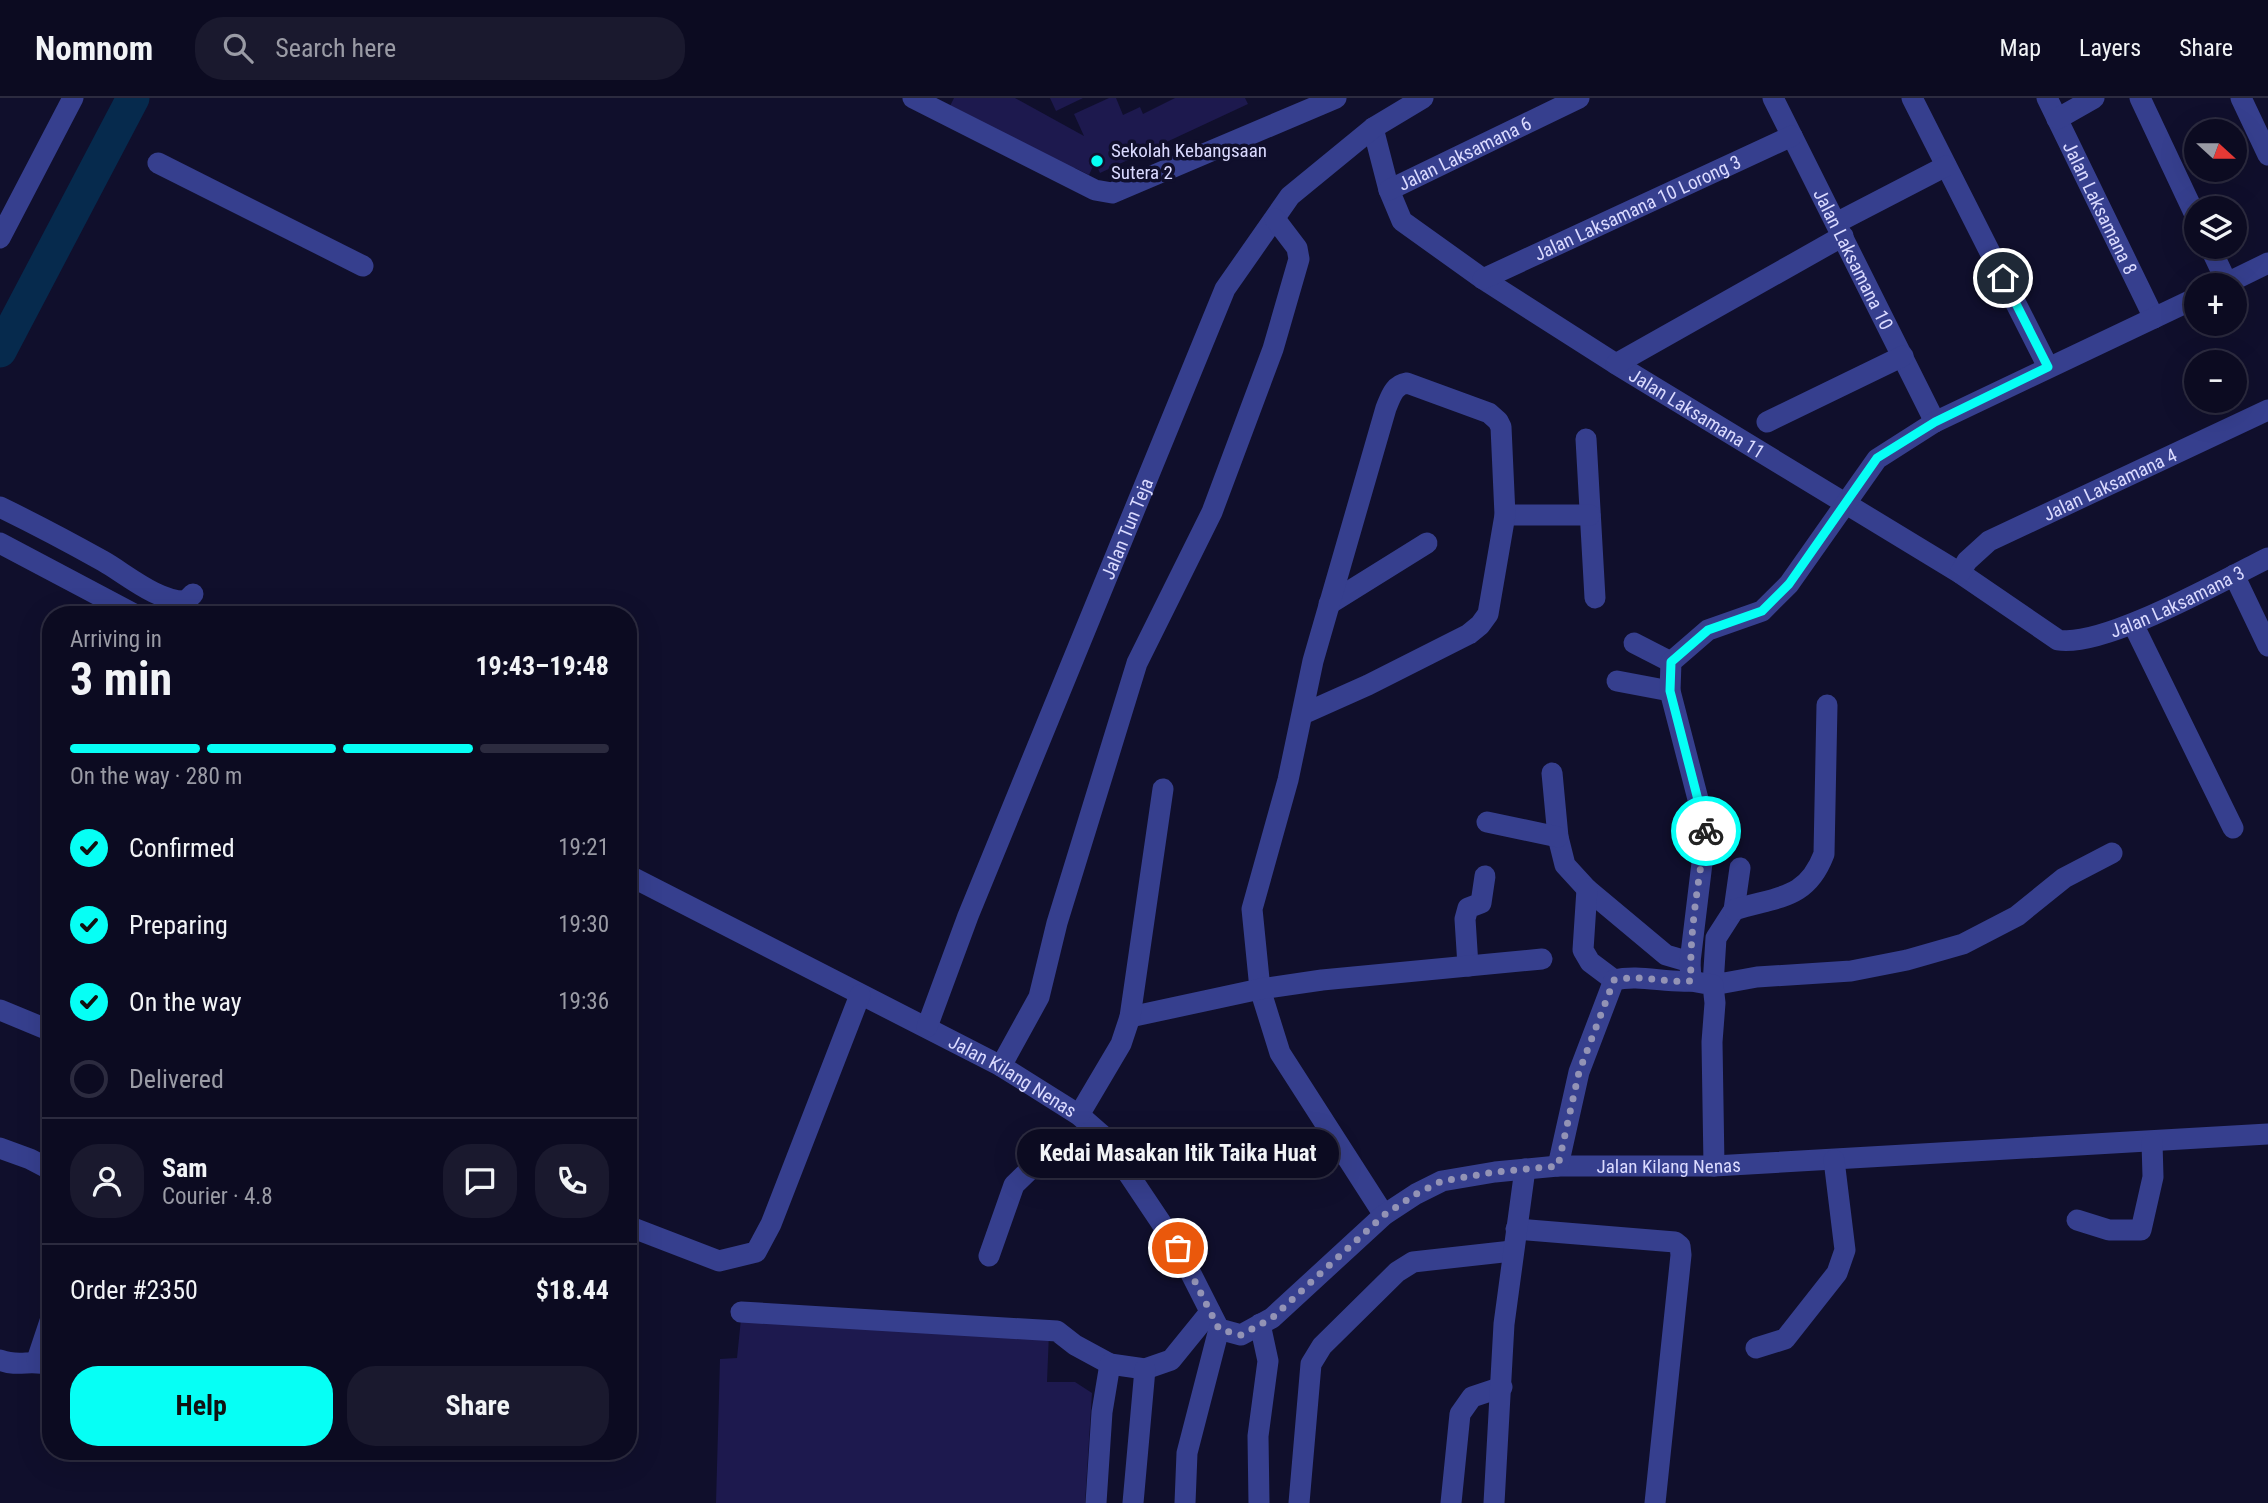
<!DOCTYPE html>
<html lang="en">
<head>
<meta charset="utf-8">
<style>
  :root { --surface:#0c0b21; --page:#1a192e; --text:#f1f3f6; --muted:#9a9ba5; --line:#2c2b3f; --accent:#06fff5 }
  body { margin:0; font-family:"Roboto Condensed",sans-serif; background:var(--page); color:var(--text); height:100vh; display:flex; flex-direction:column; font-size:26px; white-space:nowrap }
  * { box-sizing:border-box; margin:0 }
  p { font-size:23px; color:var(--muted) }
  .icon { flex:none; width:38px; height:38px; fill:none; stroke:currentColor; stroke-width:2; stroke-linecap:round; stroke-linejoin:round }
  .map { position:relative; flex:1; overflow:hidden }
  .side { position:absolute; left:42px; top:508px; width:595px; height:854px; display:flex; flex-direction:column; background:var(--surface); border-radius:28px; box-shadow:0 7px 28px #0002,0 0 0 2px var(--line) }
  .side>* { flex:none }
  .needle { width:46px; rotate:111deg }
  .fabs { position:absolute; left:2184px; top:21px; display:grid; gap:14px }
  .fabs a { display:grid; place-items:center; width:63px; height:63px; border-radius:50%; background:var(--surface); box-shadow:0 7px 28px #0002,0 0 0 2px var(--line); font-size:35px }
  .pin { position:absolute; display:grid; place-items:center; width:60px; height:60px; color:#fff; margin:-30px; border:4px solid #fff; border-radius:50%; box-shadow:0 2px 7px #0007 }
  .courier { position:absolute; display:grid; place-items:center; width:70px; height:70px; margin:-35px; border:5px solid #06fff5; border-radius:50%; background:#fff; color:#222; box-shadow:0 2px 9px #0007 }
  .bubble { position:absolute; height:49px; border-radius:24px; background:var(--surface); box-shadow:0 7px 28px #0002,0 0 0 2px var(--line); font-size:23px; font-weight:700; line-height:49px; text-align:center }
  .summary em { font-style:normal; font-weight:700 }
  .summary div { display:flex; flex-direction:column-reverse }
  .summary { display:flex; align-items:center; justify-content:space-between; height:119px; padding:0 28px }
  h1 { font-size:46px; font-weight:700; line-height:52px }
  .bar { display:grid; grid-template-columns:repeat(4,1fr); gap:10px 7px; align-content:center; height:84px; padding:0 28px }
  .bar i { height:9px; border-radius:5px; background:var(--line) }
  .bar .active { background:var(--accent) }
  .bar p { grid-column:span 4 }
  .line { display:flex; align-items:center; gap:18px; padding:0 28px; border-top:2px solid var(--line) }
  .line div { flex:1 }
  .round { display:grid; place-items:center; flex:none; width:74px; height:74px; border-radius:28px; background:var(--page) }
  ol { padding:0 28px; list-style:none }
  li { display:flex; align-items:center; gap:21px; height:77px }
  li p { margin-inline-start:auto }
  li .icon { padding:7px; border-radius:50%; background:var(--accent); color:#111; stroke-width:4 }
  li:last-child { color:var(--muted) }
  li i { width:38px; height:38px; border:4px solid var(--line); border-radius:50% }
  .action { display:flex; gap:14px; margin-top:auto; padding:14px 28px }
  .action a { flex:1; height:80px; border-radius:28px; background:var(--accent); color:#111; font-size:28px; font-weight:700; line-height:80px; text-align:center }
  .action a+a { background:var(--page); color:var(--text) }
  header { display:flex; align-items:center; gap:42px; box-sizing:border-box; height:98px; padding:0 35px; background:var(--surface); border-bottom:2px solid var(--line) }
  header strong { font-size:33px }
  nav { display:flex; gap:38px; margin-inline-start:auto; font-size:24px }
  .search { width:490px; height:63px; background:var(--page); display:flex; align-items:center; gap:18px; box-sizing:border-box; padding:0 24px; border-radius:28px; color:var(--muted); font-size:26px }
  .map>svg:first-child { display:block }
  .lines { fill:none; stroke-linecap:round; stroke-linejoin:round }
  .river { stroke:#062a4d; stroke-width:33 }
  .building { fill:#1d194e }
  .minor { stroke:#363f8e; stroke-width:21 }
  .done { stroke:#9393b5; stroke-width:7; stroke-dasharray:0 12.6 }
  .route { stroke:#06fff5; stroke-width:9 }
  .poi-dot { fill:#06fff5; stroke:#100f2c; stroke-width:2.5 }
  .labels { text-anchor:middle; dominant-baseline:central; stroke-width:7; stroke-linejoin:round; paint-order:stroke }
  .poi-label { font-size:19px; fill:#dadaff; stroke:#100f2c; text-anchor:start }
  .street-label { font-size:19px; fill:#dadaff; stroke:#100f2c }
</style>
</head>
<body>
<header>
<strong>Nomnom</strong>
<div class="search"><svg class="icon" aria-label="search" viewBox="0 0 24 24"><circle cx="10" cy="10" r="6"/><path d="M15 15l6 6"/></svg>Search here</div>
<nav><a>Map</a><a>Layers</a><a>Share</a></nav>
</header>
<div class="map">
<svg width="2268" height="1405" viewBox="0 0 2268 1405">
  <rect width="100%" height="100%" fill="#100f2c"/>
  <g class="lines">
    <path class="river" d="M0 253 133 0"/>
  </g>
  <g class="building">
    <path d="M954 0H1015L1084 38 1074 16 1109 0H1116L1123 17 1140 9 1143 16 1175 0H1245L1248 6 1100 75 1095 64 1089 77 1075 70 1071 79 948 12Z"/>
    <path d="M1050 0H1083L1056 13Z"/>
    <path d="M741 1221 1049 1235 1047 1284H1075L1092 1295 1085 1405H716L720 1261 737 1260Z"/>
  </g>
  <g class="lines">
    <g class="minor">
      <path d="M913 0 1095 92 1112 95 1336 0"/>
      <path id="s1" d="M1773 0 1935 324"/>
      <path d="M1912 0 2048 269"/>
      <path id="s2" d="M2047 0 2154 220"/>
      <path d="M2140 0 2196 119"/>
      <path d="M2241 0 2268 57"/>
      <path d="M2057 21 2094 0"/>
      <path id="s3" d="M1373 30 1389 92 1402 123 1483 181 1616 266 1960 475 2058 542C2104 550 2223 482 2268 460"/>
      <path d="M158 65 363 168"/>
      <path id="s4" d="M1389 92 1579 0"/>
      <path d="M1836 125 1946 68"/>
      <path d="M0 140 73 0"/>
      <path d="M2210 149 2227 185"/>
      <path id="s5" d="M1483 181 1792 38"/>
      <path d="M2223 187 2268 165"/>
      <path d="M1616 266 1843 138"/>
      <path d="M1767 324 1903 258"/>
      <path d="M1586 341 1595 500"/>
      <path d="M0 409C35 426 69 444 103 463 126 476 158 504 186 503L193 496"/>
      <path d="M1505 417H1590"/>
      <path d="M0 445 134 516"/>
      <path id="s6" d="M1960 475 1967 463 1989 443 2268 312"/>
      <path d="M2234 477 2268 548"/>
      <path d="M1329 506 1427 445"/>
      <path d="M2133 526 2233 730"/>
      <path d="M1634 545 1671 564"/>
      <path d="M1617 583 1670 593"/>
      <path d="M1303 616 1368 587 1469 536 1480 527 1488 516 1505 417 1501 329 1498 323 1489 315 1407 285C1394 287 1391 298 1386 310L1313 563 1288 682 1252 811 1260 891 1280 955 1384 1117"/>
      <path d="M1552 675 1558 739 1565 767 1587 791 1666 857 1690 864"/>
      <path d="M1487 724 1558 739"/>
      <path d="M1740 770 1734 812 1716 840 1713 887 1757 879 1851 873 1907 862 1963 846 2017 818 2064 780 2112 755"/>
      <path id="s7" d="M628 777 1001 968 1079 1017 1103 1038 1178 1150 1219 1231 1241 1237 1272 1220 1384 1117 1416 1096 1442 1083 1495 1074 1558 1068H1714L2268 1036"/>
      <path d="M1587 791 1583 852 1590 864 1614 882"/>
      <path d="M1734 812C1777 798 1806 803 1824 756L1827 607"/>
      <path d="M1468 868 1465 821 1468 810 1481 805 1485 778"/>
      <path d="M0 912 51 933"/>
      <path d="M1130 919 1260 891 1322 882 1542 861"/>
      <path id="s8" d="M927 929 968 818 1225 191 1290 98 1373 30 1423 0"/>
      <path d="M1001 968 1039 899 1057 825 1137 565 1212 414 1273 251 1299 161 1297 150 1275 121"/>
      <path d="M1079 1017 1121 946 1130 919 1163 691"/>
      <path d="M0 1050 30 1061 51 1072"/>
      <path d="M1558 1068 1579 974 1614 882C1639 876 1665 885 1691 883"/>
      <path d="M1714 1068 1712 944 1715 905 1713 887 1691 883 1690 864 1706 732 1670 593 1671 564 1708 532 1762 513 1789 486 1877 361 1935 324 2196 200"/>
      <path d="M2077 1122 2109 1132H2141L2153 1079 2152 1044"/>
      <path d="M628 1128 719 1163 756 1154 771 1126 860 897"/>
      <path d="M1516 1131 1675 1144 1680 1148 1681 1157 1655 1405"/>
      <path d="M989 1158 1014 1087 1045 1057 1103 1038"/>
      <path d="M741 1214 1057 1233 1075 1247 1110 1266"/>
      <path d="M1756 1250 1785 1241 1837 1175 1845 1152 1834 1062"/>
      <path d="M0 1262C20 1270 32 1260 51 1268"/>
      <path d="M37 1262 51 1220"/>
      <path d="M1096 1405 1102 1314 1110 1266 1145 1271 1171 1262 1210 1214"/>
      <path d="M1133 1405 1145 1271"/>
      <path d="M1185 1405 1187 1355 1219 1231"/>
      <path d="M1259 1405 1258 1338 1268 1263 1260 1226"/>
      <path d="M1299 1405 1311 1266 1322 1248 1397 1174 1413 1164 1512 1153"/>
      <path d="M1451 1405 1460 1316 1472 1299 1502 1289"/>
      <path d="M1494 1405 1504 1226 1525 1071"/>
    </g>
  </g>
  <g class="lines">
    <path class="done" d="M1178 1150 1219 1231 1241 1237 1272 1220 1384 1117 1416 1096 1442 1083 1495 1074 1558 1068 1579 974 1614 882C1639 876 1665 885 1691 883 1689 833 1699 783 1706 733"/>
    <path class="route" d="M1706 733 1670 593 1671 564 1708 532 1762 513 1789 486 1877 360 1935 324 2048 269 2003 180"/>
  </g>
  <circle class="poi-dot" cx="1097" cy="63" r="7"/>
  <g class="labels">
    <g class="poi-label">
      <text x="1111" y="52">Sekolah Kebangsaan<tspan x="1111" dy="22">Sutera 2</tspan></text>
    </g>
    <g class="street-label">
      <text stroke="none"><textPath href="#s4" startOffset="84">Jalan Laksamana 6</textPath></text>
      <text stroke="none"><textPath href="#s5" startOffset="170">Jalan Laksamana 10 Lorong 3</textPath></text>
      <text stroke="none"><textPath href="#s2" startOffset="122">Jalan Laksamana 8</textPath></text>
      <text stroke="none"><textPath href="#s1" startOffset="180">Jalan Laksamana 10</textPath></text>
      <text stroke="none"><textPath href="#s3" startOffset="450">Jalan Laksamana 11</textPath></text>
      <text stroke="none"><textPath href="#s6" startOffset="177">Jalan Laksamana 4</textPath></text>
      <text stroke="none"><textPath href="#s8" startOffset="537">Jalan Tun Teja</textPath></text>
      <text stroke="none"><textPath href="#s3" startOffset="1003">Jalan Laksamana 3</textPath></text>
      <text stroke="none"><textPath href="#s7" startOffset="434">Jalan Kilang Nenas</textPath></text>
      <text stroke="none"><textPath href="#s7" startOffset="1274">Jalan Kilang Nenas</textPath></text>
    </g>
  </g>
</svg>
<div class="fabs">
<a><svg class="needle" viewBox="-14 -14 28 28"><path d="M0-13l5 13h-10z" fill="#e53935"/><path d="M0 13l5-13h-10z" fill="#9a9ba5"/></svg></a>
<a><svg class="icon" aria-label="layers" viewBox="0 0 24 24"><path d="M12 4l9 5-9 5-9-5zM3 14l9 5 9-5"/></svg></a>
<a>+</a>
<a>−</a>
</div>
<div class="pin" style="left:1178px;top:1150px;background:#ea580c"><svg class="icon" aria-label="bag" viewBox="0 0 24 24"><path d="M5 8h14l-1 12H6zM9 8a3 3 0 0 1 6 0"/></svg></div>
<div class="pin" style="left:2003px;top:180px;background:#1f2937"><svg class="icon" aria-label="home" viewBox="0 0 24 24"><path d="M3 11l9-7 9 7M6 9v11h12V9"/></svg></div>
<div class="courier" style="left:1706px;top:733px"><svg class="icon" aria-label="bike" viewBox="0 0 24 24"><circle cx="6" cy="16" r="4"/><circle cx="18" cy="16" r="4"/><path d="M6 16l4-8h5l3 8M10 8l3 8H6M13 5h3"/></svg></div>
<div class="bubble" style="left:1017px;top:1031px;width:322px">Kedai Masakan Itik Taika Huat</div>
<section class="side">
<div class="summary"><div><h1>3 min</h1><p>Arriving in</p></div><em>19:43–19:48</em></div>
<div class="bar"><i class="active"></i><i class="active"></i><i class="active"></i><i></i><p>On the way · 280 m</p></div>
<ol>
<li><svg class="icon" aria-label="check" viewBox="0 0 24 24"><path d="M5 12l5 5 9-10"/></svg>Confirmed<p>19:21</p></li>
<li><svg class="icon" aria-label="check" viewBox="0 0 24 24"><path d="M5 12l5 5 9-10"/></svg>Preparing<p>19:30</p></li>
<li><svg class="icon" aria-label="check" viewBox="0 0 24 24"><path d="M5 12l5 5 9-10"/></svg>On the way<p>19:36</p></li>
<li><i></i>Delivered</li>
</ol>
<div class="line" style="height:126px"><a class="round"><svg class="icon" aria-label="person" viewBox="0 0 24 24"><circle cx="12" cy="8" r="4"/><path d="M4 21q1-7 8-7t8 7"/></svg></a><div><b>Sam</b><p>Courier · 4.8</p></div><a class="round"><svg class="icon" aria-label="chat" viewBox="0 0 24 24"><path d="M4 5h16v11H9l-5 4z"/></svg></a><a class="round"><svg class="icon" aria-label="phone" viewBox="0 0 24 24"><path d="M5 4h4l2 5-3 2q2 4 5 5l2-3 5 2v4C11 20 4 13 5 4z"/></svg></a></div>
<div class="line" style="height:91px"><div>Order #2350</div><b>$18.44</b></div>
<div class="action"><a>Help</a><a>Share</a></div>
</section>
</div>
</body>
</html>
